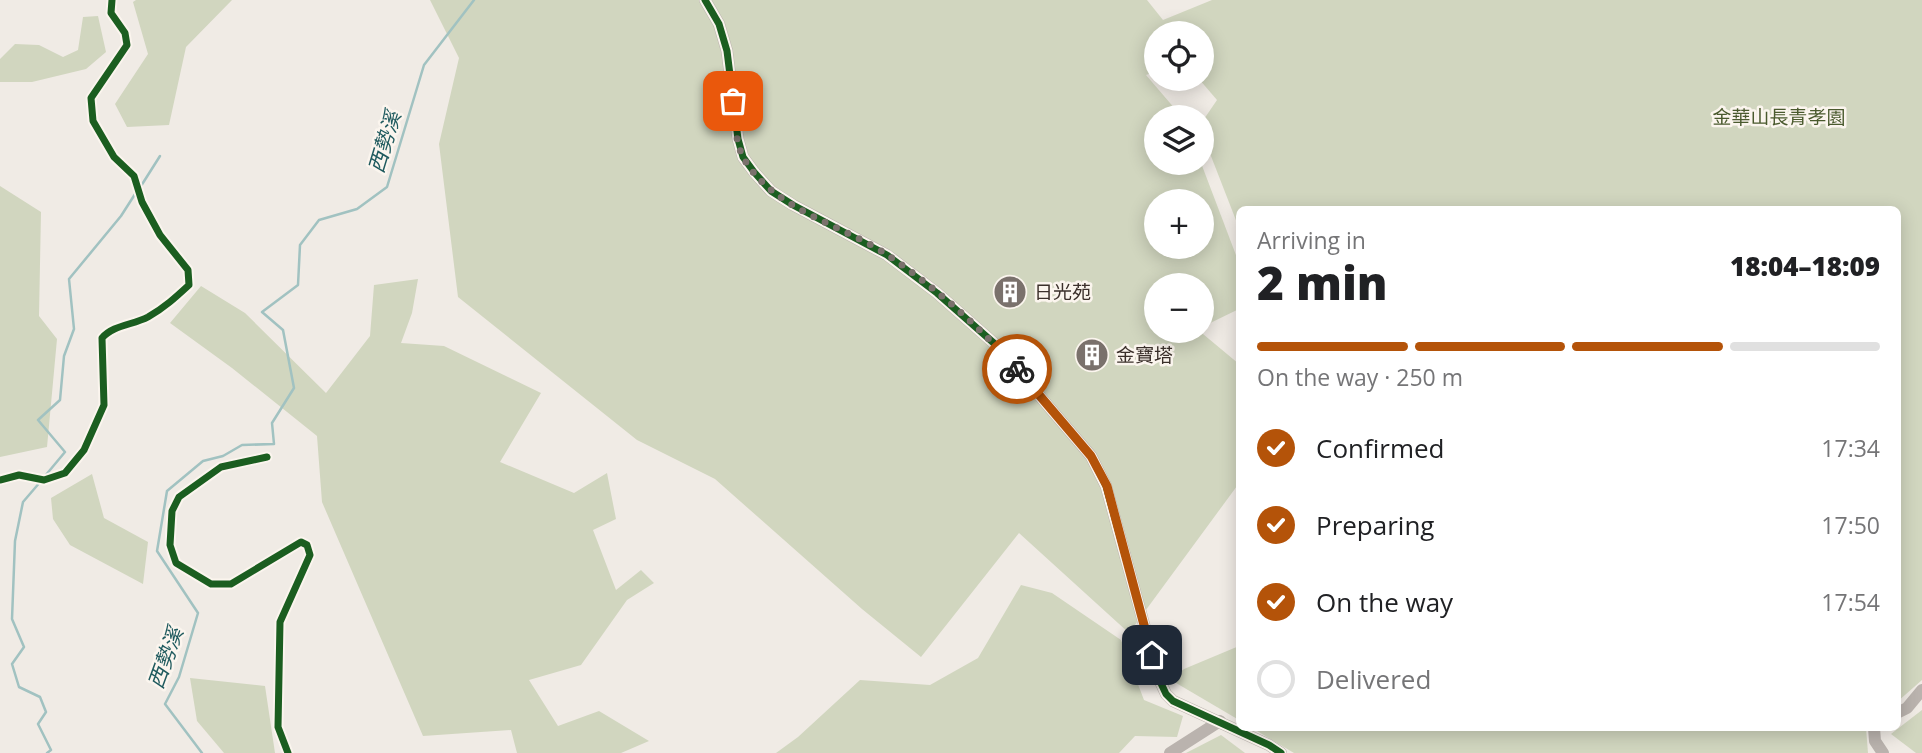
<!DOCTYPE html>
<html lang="en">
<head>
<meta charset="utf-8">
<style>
  :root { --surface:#fff; --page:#f6f6f6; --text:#202124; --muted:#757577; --line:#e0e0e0; --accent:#b45309 }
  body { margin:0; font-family:"Open Sans","Noto Sans TC",sans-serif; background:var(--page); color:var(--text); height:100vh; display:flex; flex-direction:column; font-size:26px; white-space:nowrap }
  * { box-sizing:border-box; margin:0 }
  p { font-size:23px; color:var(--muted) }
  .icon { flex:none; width:38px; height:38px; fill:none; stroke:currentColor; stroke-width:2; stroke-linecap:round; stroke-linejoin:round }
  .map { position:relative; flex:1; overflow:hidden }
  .sheet { position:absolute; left:1236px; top:206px; width:665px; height:525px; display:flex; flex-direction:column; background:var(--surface); border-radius:10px; box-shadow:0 4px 18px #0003 }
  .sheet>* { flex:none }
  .buttons { position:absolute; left:1144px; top:21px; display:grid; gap:14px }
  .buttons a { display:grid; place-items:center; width:70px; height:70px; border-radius:50%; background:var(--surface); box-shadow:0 4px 18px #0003; font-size:35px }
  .pin { position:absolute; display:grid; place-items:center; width:60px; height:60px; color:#fff; margin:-30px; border-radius:14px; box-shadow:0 4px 10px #0006 }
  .courier { position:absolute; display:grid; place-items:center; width:70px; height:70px; margin:-35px; border:5px solid #b45309; border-radius:50%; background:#fff; color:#222; box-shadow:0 2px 9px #0007 }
  .head em { font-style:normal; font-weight:800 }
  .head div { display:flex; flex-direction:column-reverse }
  .head { display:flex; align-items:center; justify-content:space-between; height:119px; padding:0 21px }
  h1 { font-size:46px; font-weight:800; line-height:52px }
  .bar { display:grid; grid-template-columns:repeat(4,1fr); gap:10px 7px; align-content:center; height:84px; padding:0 21px }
  .bar i { height:9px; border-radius:5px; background:var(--line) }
  .bar .selected { background:var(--accent) }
  .bar p { grid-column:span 4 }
  ol { padding:0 21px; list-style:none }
  li { display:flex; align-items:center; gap:21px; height:77px }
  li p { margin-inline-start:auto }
  li .icon { padding:7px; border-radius:50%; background:var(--accent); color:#fff; stroke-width:4 }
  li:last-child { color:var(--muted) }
  li i { width:38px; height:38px; border:4px solid var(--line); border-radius:50% }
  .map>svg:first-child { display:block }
  .green { fill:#d1d6bf; fill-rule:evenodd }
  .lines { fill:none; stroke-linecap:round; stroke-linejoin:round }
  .stream { stroke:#a1c2c1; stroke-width:2.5 }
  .street { stroke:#c9c3be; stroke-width:9 }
  .secondary { stroke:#bab3ae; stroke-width:12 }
  .cycleway-casing { stroke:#fbf5ee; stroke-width:11 }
  .cycleway { stroke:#1b5e20; stroke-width:7 }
  .done { stroke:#7a716c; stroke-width:7; stroke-dasharray:0 12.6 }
  .route { stroke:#b45309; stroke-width:9 }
  .labels { text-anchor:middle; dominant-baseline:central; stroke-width:5; stroke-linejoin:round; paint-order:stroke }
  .park-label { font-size:19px; fill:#4a5a2e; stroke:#fbf5ee }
  .poi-label { font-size:19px; fill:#3b302b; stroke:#fbf5ee; text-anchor:start }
  .water-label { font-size:21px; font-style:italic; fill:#1f5a5e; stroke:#fbf5ee }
</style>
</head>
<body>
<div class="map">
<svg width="1922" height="753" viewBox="0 0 1922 753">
  <rect width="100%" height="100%" fill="#f0ebe5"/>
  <g class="green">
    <path d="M136 0H232L186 47 169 125 127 127 115 104 148 54 133 2Z"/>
    <path d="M430 0H1147L1163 20 1212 0H1922V680L1897 702V210H1239V228L1202 133V122L1217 100 1199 79H1202V33H1157V71L1146 75 1182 117H1157V163H1201L1239 263V309L1202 327V285H1157V331H1193L1175 340 1203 334 1239 364V489L1237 486 1129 633 1019 533 921 657 862 609 715 479 637 440 458 297 439 144 459 58ZM1157 201H1202V247H1157Z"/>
    <path d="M98 16 106 52 86 69 32 82H0V59L15 44 39 45 63 57 78 50 83 17Z"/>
    <path d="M0 186 41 212 39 316 57 339 47 447 0 457Z"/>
    <path d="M418 279 412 313 401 343 444 346 541 393 500 462 574 493 607 473 616 519 593 530 616 590 641 570 654 583 627 600 581 665 529 680 558 726 599 711 649 741 621 753H517L511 730 423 736 322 502 317 436 232 368 170 323 201 286 245 313 326 393 370 336 374 285Z"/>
    <path d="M92 474 104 518 148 542 143 584 70 545 53 519 51 498Z"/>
    <path d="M1021 585 1052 593 1121 640 1144 700 1183 716 1177 737 1135 736 1119 753H776L798 737 860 680 930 685 978 658Z"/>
    <path d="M1239 646V720L1171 680 1184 669Z"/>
    <path d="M190 678 265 686 275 753H224L197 721Z"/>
    <path d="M1922 710V753H1916L1891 734Z"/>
    <path d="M1252 728H1866L1868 753H1294Z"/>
    <path d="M1221 735 1245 753H1186Z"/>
  </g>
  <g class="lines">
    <g class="stream">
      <path d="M141 186 160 156"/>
      <path d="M45 476 65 452 38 420 60 400 64 356 74 329 69 279 121 216 137 191"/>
      <path d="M41 481 23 502 15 541 12 619 24 647 12 664 19 687 40 697 46 712 38 724 51 750 47 753"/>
      <path d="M202 753 165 704 179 677 198 613 157 551 167 491 203 461 223 456 242 445 274 444 272 423 294 388 283 330 262 312 298 285 300 245 319 220 357 209 387 187 424 65 474 0"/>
    </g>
    <g class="street">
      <path d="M267 457 221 467 179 497 172 511 170 545 176 563 211 584H231L301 542 307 545 310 555 280 622 278 727 288 753"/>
      <path d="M0 480 19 475 44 480 65 473 84 450 104 405 102 338C113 325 133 325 148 317 164 308 176 297 189 285L188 270 160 235 142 202 134 176 114 157 93 121 91 98 127 45 125 33 111 13 112 0"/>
    </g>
    <g class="secondary">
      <path d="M705 0 719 24 727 51 738 139 743 157 754 172 771 191 793 205 887 255 937 293 996 345 1091 456 1106 486 1159 679 1166 694 1173 701 1269 745 1281 753"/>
      <path d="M1897 713 1907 708 1922 690"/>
      <path d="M1874 728 1875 741 1883 753"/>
      <path d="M1170 753 1220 721"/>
    </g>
    <defs>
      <g id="cycleway">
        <path d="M705 0 719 24 727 51 738 139 743 157 754 172 771 191 793 205 887 255 937 293 996 345 1091 456 1106 486 1159 679 1166 694 1173 701 1269 745 1281 753"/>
        <path d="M267 457 221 467 179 497 172 511 170 545 176 563 211 584H231L301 542 307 545 310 555 280 622 278 727 288 753"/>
        <path d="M0 480 19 475 44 480 65 473 84 450 104 405 102 338C113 325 133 325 148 317 164 308 176 297 189 285L188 270 160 235 142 202 134 176 114 157 93 121 91 98 127 45 125 33 111 13 112 0"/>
      </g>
    </defs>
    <use href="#cycleway" class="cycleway-casing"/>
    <use href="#cycleway" class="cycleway"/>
  </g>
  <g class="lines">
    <path class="done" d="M733 101C735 119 735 143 744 159 775 211 842 224 889 256 936 288 980 327 1017 369"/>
    <path class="route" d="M1017 369 1091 456 1107 486 1152 655"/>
  </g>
  <defs>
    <symbol id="building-disc" viewBox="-11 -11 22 22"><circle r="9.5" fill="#7a716c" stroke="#fbf5ee"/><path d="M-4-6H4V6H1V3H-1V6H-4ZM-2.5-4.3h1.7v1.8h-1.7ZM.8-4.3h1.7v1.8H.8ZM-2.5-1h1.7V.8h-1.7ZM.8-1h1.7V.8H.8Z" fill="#fff"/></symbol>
  </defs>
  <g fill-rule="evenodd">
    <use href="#building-disc" x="991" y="273" width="38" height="38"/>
    <use href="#building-disc" x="1073" y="336" width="38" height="38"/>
  </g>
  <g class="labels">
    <g class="park-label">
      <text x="1779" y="117">金華山長青孝園</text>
    </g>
    <g class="poi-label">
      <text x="1034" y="292">日光苑</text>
      <text x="1116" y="355">金寶塔</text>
    </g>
    <g class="water-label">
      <text transform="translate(384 142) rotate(-73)">西勢溪</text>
      <text transform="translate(165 658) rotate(-70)">西勢溪</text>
    </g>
  </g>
</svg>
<div class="buttons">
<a><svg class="icon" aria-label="locate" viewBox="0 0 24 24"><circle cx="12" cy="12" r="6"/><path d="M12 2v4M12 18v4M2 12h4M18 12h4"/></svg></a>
<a><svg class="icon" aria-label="layers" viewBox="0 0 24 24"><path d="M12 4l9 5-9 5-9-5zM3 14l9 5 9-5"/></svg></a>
<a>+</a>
<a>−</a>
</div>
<div class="pin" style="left:733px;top:101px;background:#ea580c"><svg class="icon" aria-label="bag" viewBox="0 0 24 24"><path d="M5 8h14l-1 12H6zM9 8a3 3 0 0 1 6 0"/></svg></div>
<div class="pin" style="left:1152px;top:655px;background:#1f2937"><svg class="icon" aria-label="home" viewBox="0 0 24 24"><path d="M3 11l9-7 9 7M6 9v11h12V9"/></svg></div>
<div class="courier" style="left:1017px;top:369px"><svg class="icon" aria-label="bike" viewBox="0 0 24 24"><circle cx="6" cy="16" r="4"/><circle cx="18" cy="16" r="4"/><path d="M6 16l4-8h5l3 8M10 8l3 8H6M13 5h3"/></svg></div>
<section class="sheet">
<div class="head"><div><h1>2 min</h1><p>Arriving in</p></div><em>18:04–18:09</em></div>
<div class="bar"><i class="selected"></i><i class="selected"></i><i class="selected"></i><i></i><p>On the way · 250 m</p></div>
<ol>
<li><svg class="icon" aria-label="check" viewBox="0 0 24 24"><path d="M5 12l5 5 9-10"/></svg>Confirmed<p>17:34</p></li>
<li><svg class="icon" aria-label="check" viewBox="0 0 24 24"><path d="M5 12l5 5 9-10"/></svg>Preparing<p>17:50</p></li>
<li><svg class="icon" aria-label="check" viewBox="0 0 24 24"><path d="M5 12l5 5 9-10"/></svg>On the way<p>17:54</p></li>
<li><i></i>Delivered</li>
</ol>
</section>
</div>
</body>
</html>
